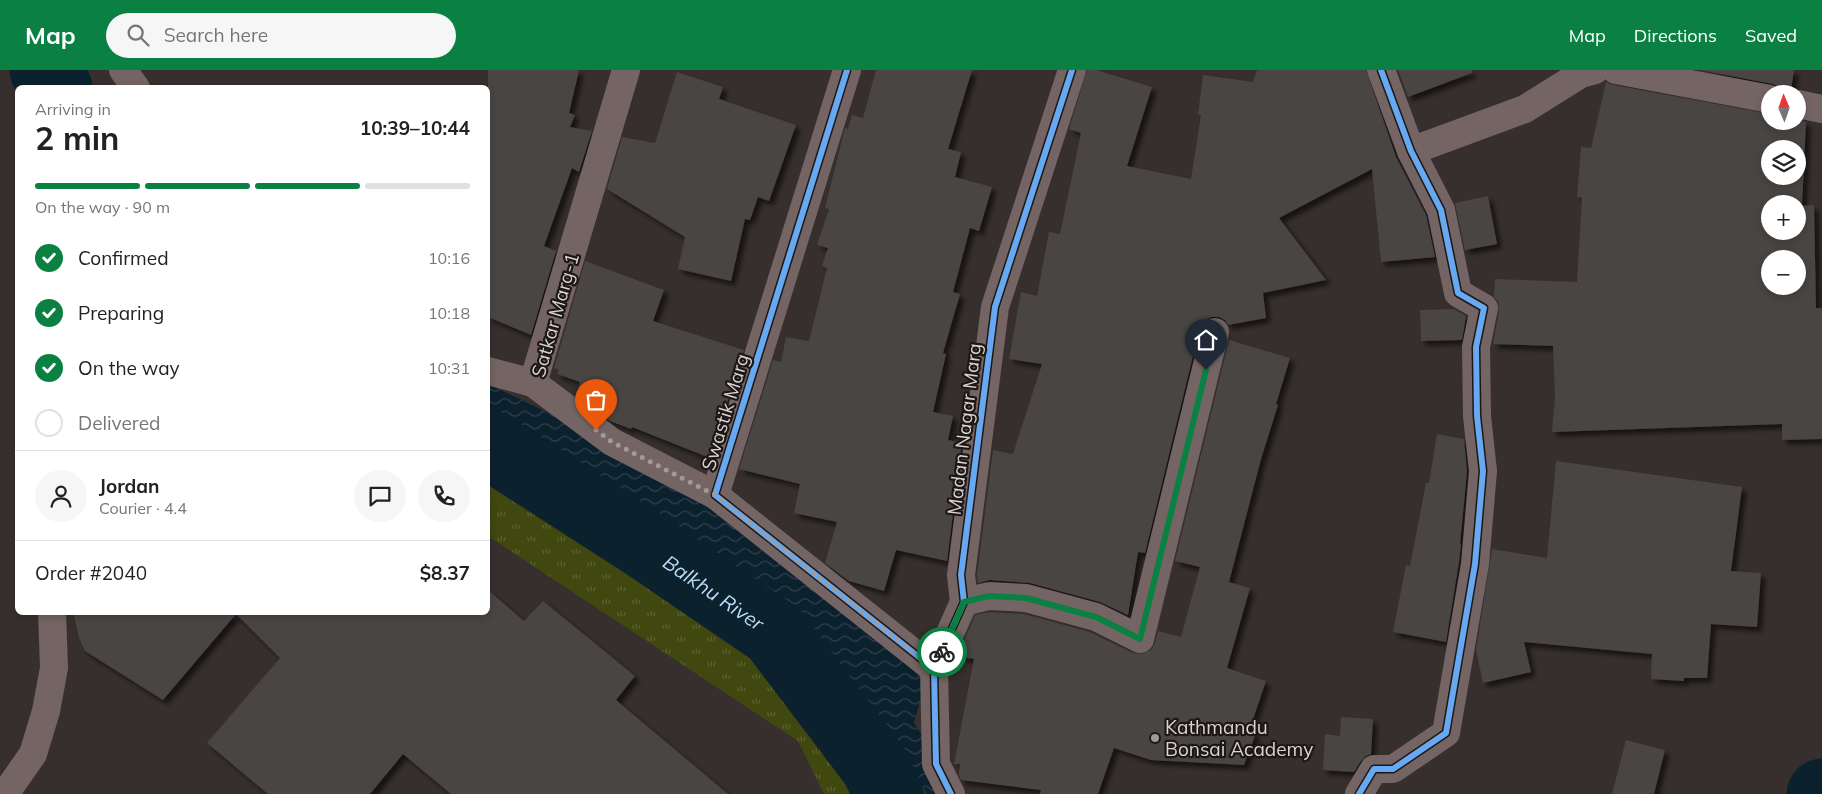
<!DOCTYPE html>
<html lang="en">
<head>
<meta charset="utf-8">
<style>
  :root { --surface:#fff; --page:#f6f6f6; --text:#222; --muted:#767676; --line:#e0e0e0; --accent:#0b8043 }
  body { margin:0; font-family:Mulish,sans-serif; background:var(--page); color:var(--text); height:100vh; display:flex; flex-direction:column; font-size:19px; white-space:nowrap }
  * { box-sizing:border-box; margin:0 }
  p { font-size:16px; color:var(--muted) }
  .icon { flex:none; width:28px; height:28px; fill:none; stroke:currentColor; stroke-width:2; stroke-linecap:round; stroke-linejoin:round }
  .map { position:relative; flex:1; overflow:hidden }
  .drawer { position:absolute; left:15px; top:15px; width:475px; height:530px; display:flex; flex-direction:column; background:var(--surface); border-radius:8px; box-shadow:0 2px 8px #0003 }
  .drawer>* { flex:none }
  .needle { width:32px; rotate:358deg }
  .fabs { position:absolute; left:1761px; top:15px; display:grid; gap:10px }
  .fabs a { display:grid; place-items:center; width:45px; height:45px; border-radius:50%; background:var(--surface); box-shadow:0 2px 8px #0003; font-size:25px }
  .pin { position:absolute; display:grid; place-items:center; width:42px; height:42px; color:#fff; margin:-51px -21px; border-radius:50% 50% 50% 0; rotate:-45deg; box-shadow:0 0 5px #0007 }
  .pin .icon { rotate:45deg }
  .courier { position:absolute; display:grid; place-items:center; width:50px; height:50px; margin:-25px; border:4px solid #0b8043; border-radius:50%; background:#fff; color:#222; box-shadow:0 1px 6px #0007 }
  .headline em { font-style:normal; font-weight:700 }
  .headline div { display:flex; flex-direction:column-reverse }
  .headline { display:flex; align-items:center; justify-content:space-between; height:85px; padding:0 20px }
  h1 { font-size:32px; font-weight:700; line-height:38px }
  .bar { display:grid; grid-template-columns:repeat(4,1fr); gap:8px 5px; align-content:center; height:60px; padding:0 20px }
  .bar i { height:6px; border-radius:4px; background:var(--line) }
  .bar .selected { background:var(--accent) }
  .bar p { grid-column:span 4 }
  .line { display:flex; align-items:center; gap:12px; padding:0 20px; border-top:1px solid var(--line) }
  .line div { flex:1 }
  .round { display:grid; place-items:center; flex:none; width:52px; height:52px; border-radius:26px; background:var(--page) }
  ol { padding:0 20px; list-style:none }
  li { display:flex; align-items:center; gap:15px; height:55px }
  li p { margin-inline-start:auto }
  li .icon { padding:5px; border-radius:50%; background:var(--accent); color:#fff; stroke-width:4 }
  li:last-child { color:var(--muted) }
  li i { width:28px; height:28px; border:2px solid var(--line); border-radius:50% }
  header { display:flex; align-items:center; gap:30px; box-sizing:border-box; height:70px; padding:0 25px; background:var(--accent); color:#fff }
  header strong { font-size:24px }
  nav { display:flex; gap:28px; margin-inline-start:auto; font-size:18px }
  .search { width:350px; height:45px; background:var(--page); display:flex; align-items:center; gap:12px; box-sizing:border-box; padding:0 18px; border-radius:28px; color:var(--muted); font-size:19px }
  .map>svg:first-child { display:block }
  .grass { fill:url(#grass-tufts) }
  .water { fill:url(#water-waves) }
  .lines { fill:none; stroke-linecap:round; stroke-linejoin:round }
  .river { stroke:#0c212e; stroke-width:69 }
  .building { fill:#4a4442; fill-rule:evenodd; filter:url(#shadow) }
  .minor { stroke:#746564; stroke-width:28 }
  .cycleway-casing { stroke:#1d1816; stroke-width:9 }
  .cycleway { stroke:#66a8f1; stroke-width:6 }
  .done { stroke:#a19a98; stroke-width:5; stroke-dasharray:0 9 }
  .route { stroke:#0b8043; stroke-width:6 }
  .poi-dot { fill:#a19a98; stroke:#1d1816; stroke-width:2 }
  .labels { text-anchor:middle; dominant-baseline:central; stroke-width:4.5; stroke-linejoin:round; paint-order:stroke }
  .street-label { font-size:19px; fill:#dad3d1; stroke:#1d1816 }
  .poi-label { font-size:19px; fill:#dad3d1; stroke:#1d1816; text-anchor:start }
  .water-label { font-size:20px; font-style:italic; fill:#b9ddf6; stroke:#1d1816 }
</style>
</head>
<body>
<header>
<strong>Map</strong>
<div class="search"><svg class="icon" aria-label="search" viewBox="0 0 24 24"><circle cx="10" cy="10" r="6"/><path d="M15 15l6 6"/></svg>Search here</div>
<nav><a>Map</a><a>Directions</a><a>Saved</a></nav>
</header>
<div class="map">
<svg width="1822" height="724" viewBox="0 0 1822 724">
  <defs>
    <pattern id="grass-tufts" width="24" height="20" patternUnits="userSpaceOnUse" patternTransform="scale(1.25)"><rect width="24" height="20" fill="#404810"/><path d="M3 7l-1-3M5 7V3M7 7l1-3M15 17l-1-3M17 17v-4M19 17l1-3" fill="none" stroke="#5b6232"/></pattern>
    <pattern id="water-waves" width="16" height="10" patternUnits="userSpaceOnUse" patternTransform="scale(1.25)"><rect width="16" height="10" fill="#0c212e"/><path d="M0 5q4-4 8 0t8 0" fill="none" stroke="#2f404b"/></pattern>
    <filter id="shadow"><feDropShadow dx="4.5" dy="4.5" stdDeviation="2.5" flood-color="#0009"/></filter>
  </defs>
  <rect width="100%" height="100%" fill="#362f2e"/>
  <path class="grass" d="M488 362 575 418 674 485 792 572 837 632 901 700 916 724H824L798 671 488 466Z"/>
  <path class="water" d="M488 314 572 354 740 457 894 578 925 613 914 653 959 724H927L914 701 850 632 805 573 687 486 589 419 488 354Z"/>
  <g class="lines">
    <g class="river">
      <path d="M44 0 58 18"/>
      <path id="s1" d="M488 374 645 475 774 563 874 695 889 724"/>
      <path d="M1821 724 1822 723"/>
    </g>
  </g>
  <g class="building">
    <path d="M488 0H579L569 43 575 45 570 57 592 61 579 102 572 98 544 176 556 181 531 265 488 247Z"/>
    <path d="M876 0H972L948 79 961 82 955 107 992 117 979 161 970 158 953 222 960 224 943 283 946 284 933 342 953 346 948 370 962 373 947 491 896 480 884 521 849 511 825 493 837 452 794 443 800 414 739 399 773 290 781 292 786 267 809 271 827 198 822 196 828 178 817 175 829 139 825 138 845 58 848 59 852 45 863 48Z"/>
    <path d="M1087 0H1096L1152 17 1127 96 1191 109 1201 45H1198L1203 5 1253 12 1257 0H1366L1396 87 1426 145 1435 187 1381 192 1372 99 1279 148 1326 210 1263 223 1266 248 1228 255 1225 250 1219 247H1211L1204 251 1198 260 1199 261 1145 483 1138 482 1128 545 1100 532 1030 513 990 510 978 513 977 505 993 380 1013 384 1042 294 1009 289 1021 222 1037 226 1049 162 1060 164 1081 63 1069 59Z"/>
    <path d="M1398 0H1472V3L1408 27Z"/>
    <path d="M1700 0H1794L1791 20 1786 24 1780 17 1773 14Z"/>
    <path d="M677 2 723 17 719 29 796 55 769 131 758 127 750 150 745 149 731 211 678 199 685 167 607 119 622 67 655 73Z"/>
    <path d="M1606 12 1613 15 1770 44V51H1798V50L1806 52 1802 136 1814 135 1816 238H1822V369L1782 370V354L1552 362 1555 327 1553 276 1493 274 1499 241 1498 232 1494 227 1495 209 1577 212 1582 128 1577 127 1581 77 1591 78ZM1770 79H1798V106H1770ZM1770 134H1798V161H1770ZM1770 189H1798V216H1770Z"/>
    <path d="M1488 126 1497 174 1465 180 1455 133Z"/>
    <path d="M585 191 664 220 653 251 744 280 710 388 632 357 631 359 610 351 595 340 599 327 578 318 580 312 557 304 559 300 554 298Z"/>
    <path d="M1454 239 1466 246 1462 270 1421 271 1420 240Z"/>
    <path d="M1229 270 1290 288 1276 334 1278 335 1261 389 1229 512 1250 518 1227 598 1266 611 1249 661 1256 663 1244 695 1151 690 1114 678 1098 724H1040L1041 720 961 710 959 705 960 694H954L974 589 961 587 963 573 975 545 990 542 1024 544 1090 562 1133 583 1142 584 1151 580 1155 573 1158 561 1181 567 1200 497 1175 491Z"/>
    <path d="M1437 364 1464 369 1467 401 1460 474H1461L1459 492 1446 572 1393 562 1406 495 1410 496 1426 413H1429Z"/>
    <path d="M1556 391 1742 417 1731 501 1761 503 1757 557 1711 554 1707 608H1684V611L1651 609 1652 584 1524 572 1531 602 1483 613 1476 580 1492 479 1547 488Z"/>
    <path d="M488 520 524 551 543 531 635 606 616 630 728 724H451L403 684 370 724H268L207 673 280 588 236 544 163 630 85 581 79 568 73 542H488Z"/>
    <path d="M1341 647 1373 649 1371 684 1366 686 1361 691 1354 702 1323 700 1325 664 1340 666Z"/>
    <path d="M1626 670 1665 680 1654 724H1612Z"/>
  </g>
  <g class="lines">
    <g class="minor">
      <path d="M123 0 136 18"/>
      <path d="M626 0 533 313 612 372 715 425"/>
      <path d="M847 0 715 425 934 599"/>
      <path d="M1616 0 1770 29"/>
      <path d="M1798 34 1822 39"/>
      <path d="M1411 81 1525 39 1581 4 1595 0"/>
      <path d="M488 301 533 313"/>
      <path d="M964 532 989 526 1026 528 1096 547 1140 569 1215 262"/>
      <path d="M5 724 33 684 46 641 54 598 52 542"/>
      <path d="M951 724 936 694 934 599 964 532 961 505 995 237 1072 0"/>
      <path d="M1359 724 1374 699H1393L1446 663 1475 494 1483 401 1477 346 1476 277 1484 238 1458 223 1441 140 1411 81 1381 0"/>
    </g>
    <defs>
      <g id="cycleway">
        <path d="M847 0 715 425 934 599"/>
        <path d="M951 724 936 694 934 599 964 532 961 505 995 237 1072 0"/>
        <path d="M1359 724 1374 699H1393L1446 663 1475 494 1483 401 1477 346 1476 277 1484 238 1458 223 1441 140 1411 81 1381 0"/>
      </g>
    </defs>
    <use href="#cycleway" class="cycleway-casing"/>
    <use href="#cycleway" class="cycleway"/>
  </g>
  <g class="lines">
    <path class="done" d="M596 360 612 372 715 425 934 599 942 582"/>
    <path class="route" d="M942 582 964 532 989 526 1026 528 1096 547 1140 569 1206 300"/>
  </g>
  <circle class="poi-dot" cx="1155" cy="668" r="5"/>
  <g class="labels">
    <g class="street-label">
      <text transform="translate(555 245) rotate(-74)">Satkar Marg-1</text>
      <text transform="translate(725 342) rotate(-73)">Swastik Marg</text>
      <text transform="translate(964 359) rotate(-83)">Madan Nagar Marg</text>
    </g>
    <g class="poi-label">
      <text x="1165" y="657">Kathmandu<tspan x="1165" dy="22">Bonsai Academy</tspan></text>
    </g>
    <g class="water-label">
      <text stroke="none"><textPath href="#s1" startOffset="270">Balkhu River</textPath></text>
    </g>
  </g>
</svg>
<div class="fabs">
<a><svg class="needle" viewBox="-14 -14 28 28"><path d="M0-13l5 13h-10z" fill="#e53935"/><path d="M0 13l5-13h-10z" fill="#767676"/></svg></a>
<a><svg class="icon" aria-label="layers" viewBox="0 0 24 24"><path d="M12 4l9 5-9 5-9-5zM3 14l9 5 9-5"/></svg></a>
<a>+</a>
<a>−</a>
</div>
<div class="pin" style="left:596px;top:360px;background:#ea580c"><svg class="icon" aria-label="bag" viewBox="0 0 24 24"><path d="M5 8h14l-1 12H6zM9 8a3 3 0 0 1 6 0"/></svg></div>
<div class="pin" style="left:1206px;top:300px;background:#1f2937"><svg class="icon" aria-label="home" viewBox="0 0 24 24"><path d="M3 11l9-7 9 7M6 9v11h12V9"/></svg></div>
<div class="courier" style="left:942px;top:582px"><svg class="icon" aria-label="bike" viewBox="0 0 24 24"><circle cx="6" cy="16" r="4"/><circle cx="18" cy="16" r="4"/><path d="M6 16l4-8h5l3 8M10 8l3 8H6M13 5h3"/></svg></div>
<section class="drawer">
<div class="headline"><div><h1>2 min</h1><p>Arriving in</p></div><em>10:39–10:44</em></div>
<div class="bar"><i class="selected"></i><i class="selected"></i><i class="selected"></i><i></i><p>On the way · 90 m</p></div>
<ol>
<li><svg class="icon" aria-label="check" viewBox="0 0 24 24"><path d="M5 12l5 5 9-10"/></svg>Confirmed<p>10:16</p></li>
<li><svg class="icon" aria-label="check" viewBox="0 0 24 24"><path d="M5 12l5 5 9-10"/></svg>Preparing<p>10:18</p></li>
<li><svg class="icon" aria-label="check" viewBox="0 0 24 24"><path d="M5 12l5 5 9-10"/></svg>On the way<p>10:31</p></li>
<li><i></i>Delivered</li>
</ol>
<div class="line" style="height:90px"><a class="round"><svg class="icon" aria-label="person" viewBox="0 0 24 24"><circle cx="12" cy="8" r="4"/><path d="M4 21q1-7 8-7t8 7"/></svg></a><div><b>Jordan</b><p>Courier · 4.4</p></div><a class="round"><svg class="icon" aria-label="chat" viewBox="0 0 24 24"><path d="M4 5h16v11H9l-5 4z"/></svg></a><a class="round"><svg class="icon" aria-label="phone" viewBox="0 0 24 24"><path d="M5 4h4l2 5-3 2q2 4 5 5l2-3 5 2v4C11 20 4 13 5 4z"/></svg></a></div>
<div class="line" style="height:65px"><div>Order #2040</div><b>$8.37</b></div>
</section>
</div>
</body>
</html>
